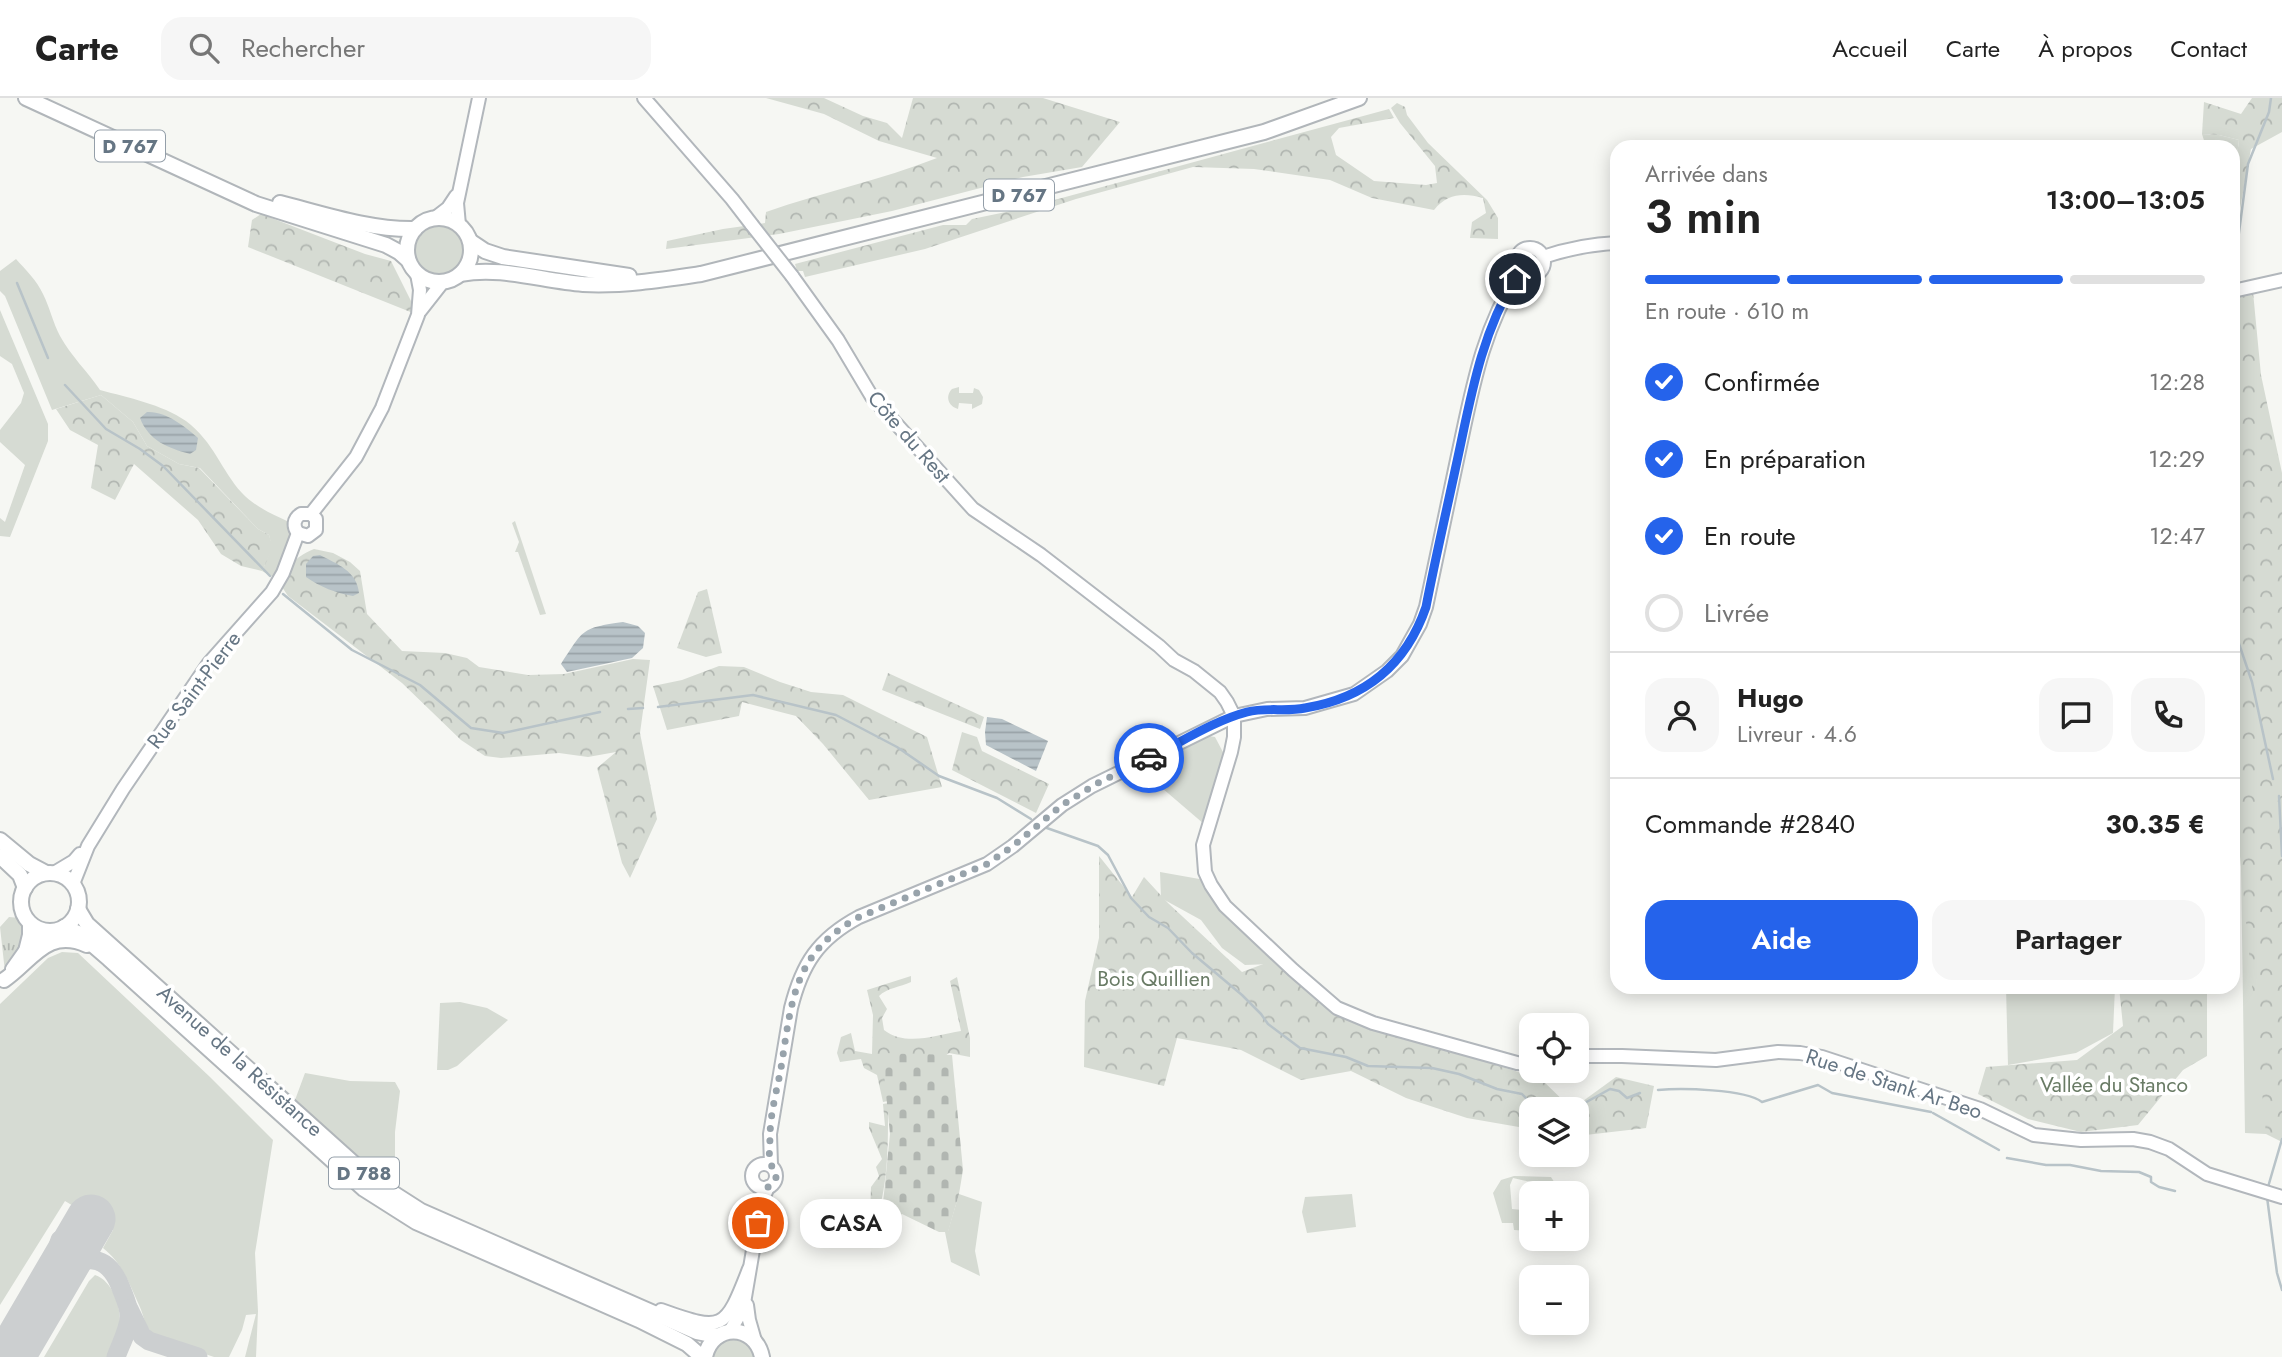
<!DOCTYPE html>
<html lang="fr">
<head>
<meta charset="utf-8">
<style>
  :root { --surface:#fff; --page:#f6f6f6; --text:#222; --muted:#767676; --line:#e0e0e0; --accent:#2563eb }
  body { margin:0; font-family:Jost,sans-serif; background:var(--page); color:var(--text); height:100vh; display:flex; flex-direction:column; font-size:26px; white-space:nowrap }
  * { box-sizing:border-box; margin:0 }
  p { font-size:23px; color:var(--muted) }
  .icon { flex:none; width:38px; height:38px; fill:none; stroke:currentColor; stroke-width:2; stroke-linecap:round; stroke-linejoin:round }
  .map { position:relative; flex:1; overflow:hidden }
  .drawer { position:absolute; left:1610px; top:42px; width:630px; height:854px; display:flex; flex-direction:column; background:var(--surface); border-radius:21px; box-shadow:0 4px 18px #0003 }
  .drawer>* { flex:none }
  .controls { position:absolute; left:1519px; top:915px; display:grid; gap:14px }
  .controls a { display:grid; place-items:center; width:70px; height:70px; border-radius:14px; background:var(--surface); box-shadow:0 4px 18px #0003; font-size:35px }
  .pin { position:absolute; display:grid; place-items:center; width:60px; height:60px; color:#fff; margin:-30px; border:4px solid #fff; border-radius:50%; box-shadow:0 2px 7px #0007 }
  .courier { position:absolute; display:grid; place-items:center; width:70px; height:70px; margin:-35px; border:5px solid #2563eb; border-radius:50%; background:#fff; color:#222; box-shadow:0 2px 9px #0007 }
  .bubble { position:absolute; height:49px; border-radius:21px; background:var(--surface); box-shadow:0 4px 18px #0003; font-size:23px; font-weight:600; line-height:49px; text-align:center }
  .overview em { font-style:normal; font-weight:600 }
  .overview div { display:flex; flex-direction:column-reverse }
  .overview { display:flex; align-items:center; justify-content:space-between; height:119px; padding:0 35px }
  h1 { font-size:46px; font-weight:600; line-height:52px }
  .bar { display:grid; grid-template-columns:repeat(4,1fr); gap:10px 7px; align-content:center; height:84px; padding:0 35px }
  .bar i { height:9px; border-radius:5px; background:var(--line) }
  .bar .active { background:var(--accent) }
  .bar p { grid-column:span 4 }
  .line { display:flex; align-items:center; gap:18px; padding:0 35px; border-top:2px solid var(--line) }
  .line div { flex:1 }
  .round { display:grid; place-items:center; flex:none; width:74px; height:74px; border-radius:21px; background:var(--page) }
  ol { padding:0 35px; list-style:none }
  li { display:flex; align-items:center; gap:21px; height:77px }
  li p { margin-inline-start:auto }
  li .icon { padding:7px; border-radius:50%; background:var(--accent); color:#fff; stroke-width:4 }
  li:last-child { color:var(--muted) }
  li i { width:38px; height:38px; border:4px solid var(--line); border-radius:50% }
  .primary-button { display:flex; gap:14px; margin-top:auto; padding:14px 35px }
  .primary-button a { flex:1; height:80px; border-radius:21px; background:var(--accent); color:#fff; font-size:28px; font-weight:600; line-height:80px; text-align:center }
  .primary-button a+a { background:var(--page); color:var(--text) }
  header { display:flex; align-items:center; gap:42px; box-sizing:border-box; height:98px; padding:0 35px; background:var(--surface); border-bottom:2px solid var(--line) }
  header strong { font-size:33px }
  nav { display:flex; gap:38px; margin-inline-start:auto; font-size:24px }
  .search { width:490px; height:63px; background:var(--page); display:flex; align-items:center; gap:18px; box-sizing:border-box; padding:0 24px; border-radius:21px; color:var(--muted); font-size:26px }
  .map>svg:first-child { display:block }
  .grass { fill:#d6dbd3 }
  .forest { fill:url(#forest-crowns) }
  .cemetery { fill:url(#cemetery-stones) }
  .park { fill:url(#park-tufts) }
  .water { fill:url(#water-rules) }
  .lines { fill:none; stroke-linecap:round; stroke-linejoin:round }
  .stream { stroke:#b8c3c8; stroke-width:2.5 }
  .taxiway { stroke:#cccfd0; stroke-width:19 }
  .runway { stroke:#cccfd0; stroke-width:49 }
  .secondary-casing { stroke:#b2b7bc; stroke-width:16 }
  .primary-casing { stroke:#b1b6ba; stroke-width:18 }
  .secondary { stroke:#fff; stroke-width:12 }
  .primary { stroke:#fff; stroke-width:14 }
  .secondary-bridge-casing { stroke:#b2b7bc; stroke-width:16; stroke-linecap:butt }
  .secondary-bridge { stroke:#fff; stroke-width:12 }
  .done { stroke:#98a3ab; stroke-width:7; stroke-dasharray:0 12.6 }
  .route { stroke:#2563eb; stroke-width:9 }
  .labels { text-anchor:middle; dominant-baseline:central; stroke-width:7; stroke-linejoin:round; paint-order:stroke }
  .shield { fill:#fff; stroke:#949fa9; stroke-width:2 }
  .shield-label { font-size:19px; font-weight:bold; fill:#667684 }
  .street-label { font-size:21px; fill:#667684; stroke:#fff }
  .park-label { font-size:21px; fill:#697b65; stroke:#fff }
</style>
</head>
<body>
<header>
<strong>Carte</strong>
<div class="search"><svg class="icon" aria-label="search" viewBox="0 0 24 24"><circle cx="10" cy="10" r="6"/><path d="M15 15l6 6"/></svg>Rechercher</div>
<nav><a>Accueil</a><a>Carte</a><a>À propos</a><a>Contact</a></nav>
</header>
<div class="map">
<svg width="2282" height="1259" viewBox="0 0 2282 1259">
  <defs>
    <pattern id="forest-crowns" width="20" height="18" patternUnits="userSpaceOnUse" patternTransform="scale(1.75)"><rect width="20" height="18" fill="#d6dbd3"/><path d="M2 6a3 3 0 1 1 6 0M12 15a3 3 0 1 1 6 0" fill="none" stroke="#b1b6b1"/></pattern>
    <pattern id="cemetery-stones" width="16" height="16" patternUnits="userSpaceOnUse" patternTransform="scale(1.75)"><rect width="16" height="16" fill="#d6dbd3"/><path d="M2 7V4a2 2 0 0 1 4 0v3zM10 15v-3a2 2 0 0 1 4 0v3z" fill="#b1b6b1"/></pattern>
    <pattern id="park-tufts" width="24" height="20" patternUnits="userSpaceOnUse" patternTransform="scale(1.75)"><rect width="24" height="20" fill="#d6dbd3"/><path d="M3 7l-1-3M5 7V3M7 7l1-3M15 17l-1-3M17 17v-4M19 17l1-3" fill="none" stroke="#b1b6b1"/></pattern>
    <pattern id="water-rules" width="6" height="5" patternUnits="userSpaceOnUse" patternTransform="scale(1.75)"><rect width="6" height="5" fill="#b8c3c8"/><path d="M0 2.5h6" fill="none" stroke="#99a3a8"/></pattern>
  </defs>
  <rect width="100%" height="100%" fill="#f6f7f3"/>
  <g class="grass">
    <path d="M2202 36 2219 37 2239 42 2233 89V49H2206Z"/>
    <circle cx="440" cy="153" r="25"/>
    <path d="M16 161C26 172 37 183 43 196 50 210 53 225 60 238 71 258 87 273 100 292 129 300 161 306 186 323 214 344 221 372 242 395 254 408 272 416 287 423L291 440 273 479 262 473 272 450 269 437 258 431 200 370 179 366 147 348 133 324 101 297 52 312 5 198 0 193V173Z"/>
    <path d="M0 212 48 326V343L10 439 0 438V420L5 424 25 367 0 344V332L21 305 24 295 12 266 0 258Z"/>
    <path d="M959 289V295H973L974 290 979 292 983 299 982 306 972 311V306L959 305 958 311C948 308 945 298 952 291Z"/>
    <path d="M515 423 546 516 540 517 518 454H515L519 444 512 425Z"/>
    <path d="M2233 573 2282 726V835L2269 975 2266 1036 2245 1035 2240 705Z"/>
    <path d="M1209 638 1215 639 1224 656 1204 726 1141 672Z"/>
    <path d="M1160 774 1205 782 1277 861 1271 866 1245 867 1222 850 1201 822 1161 800Z"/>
    <path d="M62 854 78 855 210 979 273 1042 255 1155 258 1213 256 1259H245L256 1216 246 1217 242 1232 229 1259H214L158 1240C143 1229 146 1222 139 1207 129 1185 122 1165 103 1150L113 1132 65 1103 0 1207V906L48 860Z"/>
    <path d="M2006 889H2115L2113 935 2076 955 2008 967Z"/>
    <path d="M460 904 487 910 508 922 457 968 448 972H437L440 905Z"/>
    <path d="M305 975 350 983 395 984 400 993 395 1034V1091L295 1002Z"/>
    <path d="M1514 1078 1551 1079 1558 1090 1513 1080 1510 1087 1512 1111 1522 1112 1531 1107V1133L1514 1132 1513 1125H1502L1493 1095 1501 1082Z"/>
    <path d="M959 1096 982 1104 975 1153 980 1178 951 1164 945 1134 948 1133Z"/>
    <path d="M1352 1096 1356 1129 1307 1135 1302 1114 1305 1099Z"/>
    <path d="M95 1177C112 1182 123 1211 119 1228 117 1238 111 1249 107 1259H44L89 1183Z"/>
    <path d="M733 1239 746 1242 757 1259H710L715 1248Z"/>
  </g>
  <g class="forest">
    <path d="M766 0H824L863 18 887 25 902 40 913 0H1043L1120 24 1082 69 1023 79 892 113 779 136 666 151 667 143 723 131 765 125 766 114C823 94 881 82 937 60L879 43 824 16Z"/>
    <path d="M2252 0H2282V34L2251 51 2233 149V89L2239 42 2219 37 2202 36 2204 4 2241 16Z"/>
    <path d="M1397 5 1405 9 1407 17 1428 45 1487 102 1498 120V141L1470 140 1472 124 1486 115 1483 100C1464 95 1448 95 1434 112L1372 100 1330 82 1254 71 1193 69 1076 101 925 151 805 179 803 173H797L795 166 943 127H966L972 121 1025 110 1389 11 1394 20 1339 30 1331 39 1336 57 1374 83 1426 87 1437 85 1435 68 1400 25 1391 10Z"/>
    <path d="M261 116 365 156 391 163 418 217 248 149 252 122Z"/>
    <path d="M2253 194 2261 277 2282 375V1044L2266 1036 2234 694 2235 745 2233 802V200Z"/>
    <path d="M101 297 133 324 147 348 179 366 199 370 258 431 269 437 273 450 262 473 241 468 221 456 198 422 134 366 115 402 91 390 98 347 70 332 56 311Z"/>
    <path d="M314 451 333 455 350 464 360 473 367 516 402 553 445 555 467 560 479 569 528 577 564 576 633 561 650 562 640 635 657 721 630 780 622 765 597 670 616 654 588 659 559 655 501 660 485 658 461 642 402 585 288 498 282 489C292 466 291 461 314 451Z"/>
    <path d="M707 491 722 555 706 559 677 550 698 494Z"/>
    <path d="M719 568 744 569 780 584 811 594 843 597 927 639 942 689 869 702 823 646 796 618 742 604 739 618 667 632 653 588 682 582Z"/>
    <path d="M888 575 984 619 980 631 882 592Z"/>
    <path d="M962 634 977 639 982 653 1049 686 1036 715 952 672Z"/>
    <path d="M1099 758 1132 799 1144 779 1168 805 1242 874 1277 861 1366 927 1541 981 1572 1011 1616 979 1654 988 1646 1030 1577 1038V1012H1531V1031L1467 1020 1406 1000 1351 973 1301 982 1241 952 1177 940 1164 988 1084 969 1085 903 1099 840Z"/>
    <path d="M911 878V884C900 889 887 890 879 898L887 911 882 920 884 932C906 949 936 937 961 933L950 883 957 879 970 940V959L949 955 888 1003 883 1004 877 977 864 970 861 961 840 964 837 955 841 939 851 935 855 953 872 956 873 917 867 892Z"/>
    <path d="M2119 889H2230L2229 893 2207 896V958L2183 972 2138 1027 2081 1034 2028 1021 1978 996 1986 969 2077 962 2123 928Z"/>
    <path d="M888 1005C888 1043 889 1085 876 1122L870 1118 871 1089 879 1078 876 1069 882 1061 869 1030V1024L885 1028 883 1006Z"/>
  </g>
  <path class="cemetery" d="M882 955 952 957 963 1072 959 1096 948 1134H939L902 1116 899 1118 882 1115 890 1036Z"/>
  <path class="park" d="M9 819 20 820C33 844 19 854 5 874L0 829Z"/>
  <g class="water">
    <path d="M147 314C166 313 184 328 198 340L196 352 190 356C168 350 149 343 140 320Z"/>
    <path d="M320 457C337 466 357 473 359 495L353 498C336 495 320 489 306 479V466L313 458Z"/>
    <path d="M623 524 638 528 645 535 643 550 632 560 567 574 561 566C584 531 581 530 623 524Z"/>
    <path d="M987 619 1002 621 1048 643 1036 673 986 647 985 634Z"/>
  </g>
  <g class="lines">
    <g class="stream">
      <path d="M2233 180 2248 66 2269 14 2271 0"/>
      <path d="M17 185 48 260"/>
      <path d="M2233 246 2234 202"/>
      <path d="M65 287 106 331 140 351 163 368 270 478"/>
      <path d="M2233 331 2237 371 2235 534 2252 584 2273 681"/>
      <path d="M283 496 352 552 420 587 471 630 503 635 600 614"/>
      <path d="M658 609 753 597 836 617 897 649 939 678 997 700 1031 721"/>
      <path d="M628 611 643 610"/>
      <path d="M2279 698 2282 758"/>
      <path d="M1044 729 1098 748 1108 757 1131 800 1149 819 1168 830 1192 855 1242 897 1261 916 1268 926 1300 950 1346 959 1368 968 1432 970 1459 976 1497 991 1522 996 1537 1012"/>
      <path d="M1658 992C1681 990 1745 991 1762 1004L1818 987 1832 995 1931 1014"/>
      <path d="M1550 1012 1556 1009 1562 1012"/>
      <path d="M1572 1012 1610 991 1619 993 1627 1000 1640 995"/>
      <path d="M1933 1015 1999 1052"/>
      <path d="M2007 1060 2046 1067H2070L2101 1073 2139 1074 2151 1079V1084L2159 1089 2175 1093"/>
      <path d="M2268 1089 2282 1041"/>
      <path d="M2267 1099 2277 1175 2282 1192"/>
    </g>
    <g class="taxiway">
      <path d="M54 1184C78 1156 106 1151 121 1190 124 1198 129 1208 129 1217 130 1230 120 1247 116 1259"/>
      <path d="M54 1184C58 1171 55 1154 60 1142L71 1141C81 1146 86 1154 80 1164"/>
      <path d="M129 1211 142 1238 149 1243 198 1259"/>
    </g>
    <path class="runway" d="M10 1259 91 1121"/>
    <defs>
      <g id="secondary">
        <path d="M644 0 732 101 752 127"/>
        <path d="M435 120 448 110 456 98"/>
        <path d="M459 127 457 105 479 0"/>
        <circle cx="1530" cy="164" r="14"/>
        <path d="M1543 159C1567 151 1591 146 1617 145"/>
        <path d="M792 178 838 242 872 299 973 411 1041 457 1159 548 1174 562 1194 573 1220 594 1227 604 1234 618V639L1231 654 1203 747 1205 774 1211 787 1225 808 1293 872 1337 910 1373 925 1517 965 1531 966"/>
        <path d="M2233 193 2282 182"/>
        <path d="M420 213 442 185"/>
        <path d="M311 416 356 359 382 310 418 217 420 192 417 176"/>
        <path d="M298 435 308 438 316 432V421L311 416"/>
        <path d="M298 435C293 429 293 421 301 416H311"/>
        <path d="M54 775 74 763 80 756"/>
        <path d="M73 786 88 748 123 691 209 565 272 494 283 475 298 435"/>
        <path d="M25 853 29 837V824"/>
        <path d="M12 871 24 854 48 833"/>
        <path d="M1577 958H1622L1716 962 1778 954 1800 955 1822 959 1980 1011 2034 1037 2081 1042 2133 1041 2150 1044 2169 1051 2207 1076 2282 1099"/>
        <circle cx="764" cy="1078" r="12"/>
        <path d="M771 1067 770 1036 791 910C802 866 818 841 859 819L987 766 1013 748 1062 707 1092 688 1234 618 1267 611 1305 610 1354 596 1387 573 1402 558 1420 526 1426 509C1436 460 1447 411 1457 362 1472 293 1481 234 1519 174"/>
        <path d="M747 1207 749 1222 755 1243"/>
        <path d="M661 1212C723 1234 725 1233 749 1171"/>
        <path d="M730 1233 743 1211 761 1105 768 1089"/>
      </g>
      <g id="primary">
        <path d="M26 0 256 106 386 147 399 154 408 162"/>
        <path d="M280 105C323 116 370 132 415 131"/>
        <circle cx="439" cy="152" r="32"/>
        <path d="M470 143 485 153 503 159 629 178"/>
        <path d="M461 176C500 168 543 183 583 186 623 188 661 182 701 176L1264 34 1359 0"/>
        <path d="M0 742 29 766 46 775"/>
        <path d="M0 758 20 777 25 790"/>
        <circle cx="50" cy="804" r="29"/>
        <path d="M78 811 87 826 371 1081 421 1113 697 1234 718 1238"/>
        <path d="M64 829 80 836 109 861 364 1091 416 1124 639 1222 687 1246 702 1259"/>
        <path d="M4 882C32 863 47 829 87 847"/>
        <path d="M705 1259C712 1225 755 1225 762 1259"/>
      </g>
    </defs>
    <use href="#secondary" class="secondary-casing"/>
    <use href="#primary" class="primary-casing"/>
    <use href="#secondary" class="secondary"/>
    <use href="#primary" class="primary"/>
    <defs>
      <path id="secondary-bridge" d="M752 127 792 178"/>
    </defs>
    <use href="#secondary-bridge" class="secondary-bridge-casing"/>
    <use href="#secondary-bridge" class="secondary-bridge"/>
  </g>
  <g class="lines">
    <path class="done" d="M758 1125 761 1105 768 1089 776 1081C776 1074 773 1072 771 1066 768 1059 770 1047 770 1039 770 1016 777 992 781 970 792 902 793 855 859 819L987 766 1013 748 1062 707 1098 685 1149 660"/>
    <path class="route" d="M1149 660C1180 645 1213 623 1247 614 1266 609 1286 614 1305 610 1366 600 1406 567 1426 509 1435 462 1446 415 1456 368 1470 304 1480 238 1515 181"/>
  </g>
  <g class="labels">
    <g class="shield">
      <rect x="95" y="32.5" width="70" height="31" rx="5"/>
      <rect x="984" y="81.5" width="70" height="31" rx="5"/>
      <rect x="329" y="1059.5" width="70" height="31" rx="5"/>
    </g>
    <g class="shield-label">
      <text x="130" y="48">D 767</text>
      <text x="1019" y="97">D 767</text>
      <text x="364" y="1075">D 788</text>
    </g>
    <g class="street-label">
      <text transform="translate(909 339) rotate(49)">Côte du Rest</text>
      <text transform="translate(194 592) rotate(-53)">Rue Saint-Pierre</text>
      <text transform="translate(240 963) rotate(42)">Avenue de la Résistance</text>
      <text transform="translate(1894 986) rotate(18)">Rue de Stank Ar Beo</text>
    </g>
    <g class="park-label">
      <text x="1154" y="881">Bois Quillien</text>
      <text x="2114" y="987">Vallée du Stanco</text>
    </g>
  </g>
</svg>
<div class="controls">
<a><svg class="icon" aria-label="locate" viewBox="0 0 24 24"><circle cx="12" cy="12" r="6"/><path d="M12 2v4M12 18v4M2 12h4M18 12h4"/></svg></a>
<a><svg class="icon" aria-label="layers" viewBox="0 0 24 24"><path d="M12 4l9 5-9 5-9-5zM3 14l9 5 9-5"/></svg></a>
<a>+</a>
<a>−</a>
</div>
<div class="pin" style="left:758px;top:1125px;background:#ea580c"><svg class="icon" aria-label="bag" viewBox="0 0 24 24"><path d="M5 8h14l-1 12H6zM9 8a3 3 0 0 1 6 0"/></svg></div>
<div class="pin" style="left:1515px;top:181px;background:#1f2937"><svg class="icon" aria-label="home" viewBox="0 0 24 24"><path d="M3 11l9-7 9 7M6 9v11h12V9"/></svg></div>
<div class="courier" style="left:1149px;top:660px"><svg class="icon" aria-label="car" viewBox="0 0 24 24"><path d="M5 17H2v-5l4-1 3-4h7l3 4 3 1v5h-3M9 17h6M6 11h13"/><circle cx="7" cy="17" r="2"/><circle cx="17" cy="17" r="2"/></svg></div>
<div class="bubble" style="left:800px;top:1101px;width:102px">CASA</div>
<section class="drawer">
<div class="overview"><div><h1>3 min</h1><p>Arrivée dans</p></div><em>13:00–13:05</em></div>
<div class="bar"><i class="active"></i><i class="active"></i><i class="active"></i><i></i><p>En route · 610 m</p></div>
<ol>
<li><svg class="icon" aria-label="check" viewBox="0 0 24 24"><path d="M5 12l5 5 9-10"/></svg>Confirmée<p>12:28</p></li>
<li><svg class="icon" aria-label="check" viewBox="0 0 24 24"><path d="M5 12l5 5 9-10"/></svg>En préparation<p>12:29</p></li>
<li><svg class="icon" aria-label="check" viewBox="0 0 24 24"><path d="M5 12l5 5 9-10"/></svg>En route<p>12:47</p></li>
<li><i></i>Livrée</li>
</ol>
<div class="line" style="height:126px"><a class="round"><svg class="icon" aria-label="person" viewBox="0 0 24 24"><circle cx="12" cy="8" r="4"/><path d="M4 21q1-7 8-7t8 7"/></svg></a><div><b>Hugo</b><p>Livreur · 4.6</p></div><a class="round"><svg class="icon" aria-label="chat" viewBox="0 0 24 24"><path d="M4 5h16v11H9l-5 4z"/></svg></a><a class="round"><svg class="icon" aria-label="phone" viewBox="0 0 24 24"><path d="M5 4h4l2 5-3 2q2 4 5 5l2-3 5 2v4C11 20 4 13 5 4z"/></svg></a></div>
<div class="line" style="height:91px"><div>Commande #2840</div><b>30.35 €</b></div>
<div class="primary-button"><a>Aide</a><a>Partager</a></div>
</section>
</div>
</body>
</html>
